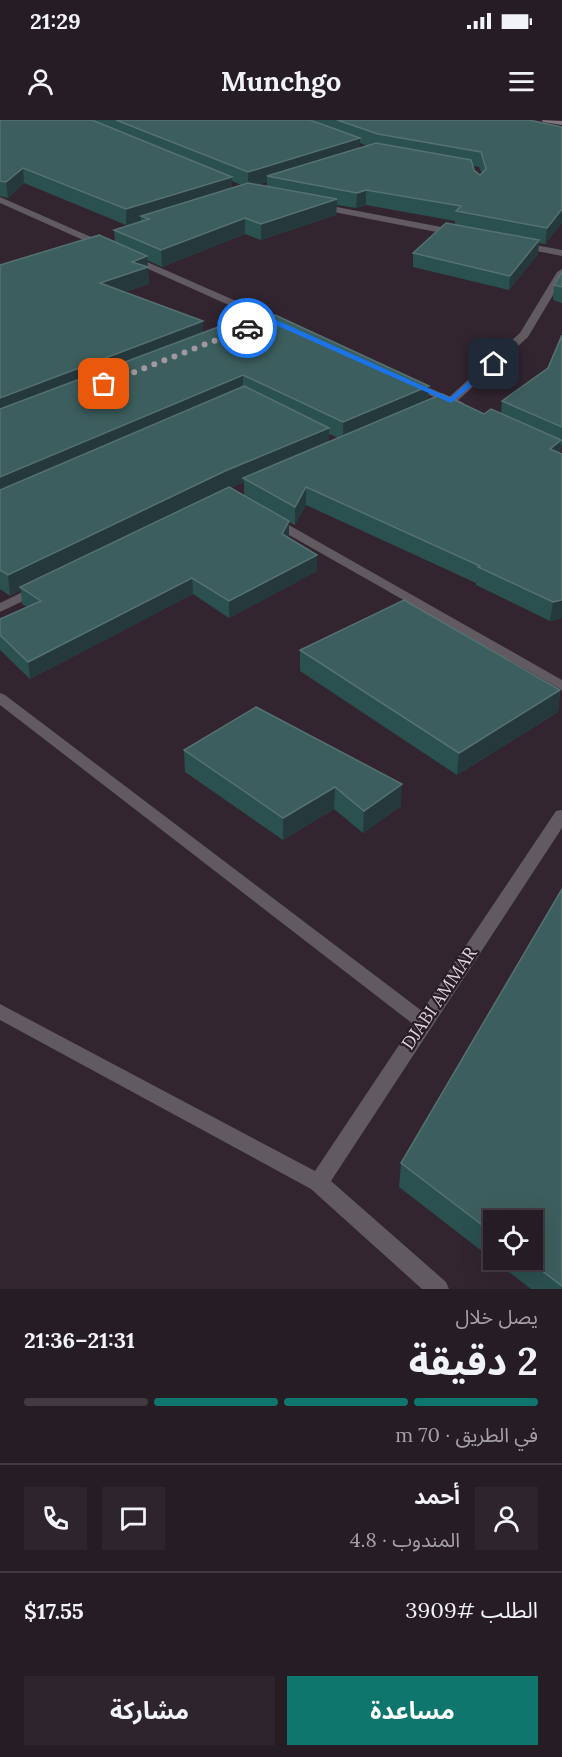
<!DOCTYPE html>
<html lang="ar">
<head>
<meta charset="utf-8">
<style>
  :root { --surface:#261c24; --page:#2e252c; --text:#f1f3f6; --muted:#a4a1a6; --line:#423a41; --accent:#0f766e }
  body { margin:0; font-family:Lora,"Noto Sans Arabic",serif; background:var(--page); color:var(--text); direction:rtl; height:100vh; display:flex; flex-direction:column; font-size:22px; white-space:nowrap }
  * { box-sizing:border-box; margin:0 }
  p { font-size:20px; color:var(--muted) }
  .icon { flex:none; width:33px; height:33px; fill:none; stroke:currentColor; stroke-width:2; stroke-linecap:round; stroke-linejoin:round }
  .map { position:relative; height:1169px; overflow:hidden; direction:ltr }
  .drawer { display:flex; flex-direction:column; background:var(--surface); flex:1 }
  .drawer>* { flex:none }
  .buttons { position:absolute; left:483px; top:1090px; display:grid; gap:12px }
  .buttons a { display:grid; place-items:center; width:60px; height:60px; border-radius:0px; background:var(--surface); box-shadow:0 6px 24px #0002,0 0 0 2px var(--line); font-size:30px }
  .pin { position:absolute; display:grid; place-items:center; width:51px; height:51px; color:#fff; margin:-26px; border-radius:12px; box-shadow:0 3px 9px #0006 }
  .courier { position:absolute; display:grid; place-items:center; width:60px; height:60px; margin:-30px; border:4px solid #1a73e8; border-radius:50%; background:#fff; color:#222; box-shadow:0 2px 8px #0007 }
  .overview em { font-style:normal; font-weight:700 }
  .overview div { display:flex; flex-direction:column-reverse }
  .overview { display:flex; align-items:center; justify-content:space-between; height:102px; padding:0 24px }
  h1 { font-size:39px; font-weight:700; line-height:45px }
  .bar { display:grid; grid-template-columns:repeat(4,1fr); gap:9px 6px; align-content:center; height:72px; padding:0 24px }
  .bar i { height:8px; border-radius:4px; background:var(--line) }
  .bar .on { background:var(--accent) }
  .bar p { grid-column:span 4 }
  .line { display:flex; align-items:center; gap:15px; padding:0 24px; border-top:2px solid var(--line) }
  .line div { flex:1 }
  .round { display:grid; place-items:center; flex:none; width:63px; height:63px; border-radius:0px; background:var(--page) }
  .cta { display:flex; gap:12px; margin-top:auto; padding:12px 24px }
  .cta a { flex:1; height:69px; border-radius:0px; background:var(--accent); color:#fff; font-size:24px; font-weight:700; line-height:69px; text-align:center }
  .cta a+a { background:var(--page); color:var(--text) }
  .status { display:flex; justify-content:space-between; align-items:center; height:42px; padding:0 30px; background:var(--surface); direction:ltr }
  .status svg { height:16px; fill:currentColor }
  header { display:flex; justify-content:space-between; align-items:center; height:78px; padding:0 24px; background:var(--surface); font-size:27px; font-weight:700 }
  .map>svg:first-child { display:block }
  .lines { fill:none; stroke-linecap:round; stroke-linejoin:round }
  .minor { fill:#615a60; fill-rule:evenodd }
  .tertiary { fill:#615a60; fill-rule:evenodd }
  .secondary { fill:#80757e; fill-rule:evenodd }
  .wall { fill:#2a504f; fill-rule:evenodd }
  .shaded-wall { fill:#25393c }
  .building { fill:#3d5e5e; stroke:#567172; stroke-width:1.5 }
  .route { fill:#1a73e8 }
  .done { stroke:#a298a0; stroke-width:6; stroke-dasharray:0 10.8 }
  .labels { text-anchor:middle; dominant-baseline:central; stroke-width:4.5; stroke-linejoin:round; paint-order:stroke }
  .near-street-label { font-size:18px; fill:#dfd6dd; stroke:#281c26 }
</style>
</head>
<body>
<div class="status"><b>21:29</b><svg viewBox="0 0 49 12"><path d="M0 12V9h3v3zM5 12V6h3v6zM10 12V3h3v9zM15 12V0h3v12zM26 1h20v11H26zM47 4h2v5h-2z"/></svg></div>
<header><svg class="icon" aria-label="menu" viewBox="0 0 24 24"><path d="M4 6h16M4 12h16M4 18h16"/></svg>Munchgo<svg class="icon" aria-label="person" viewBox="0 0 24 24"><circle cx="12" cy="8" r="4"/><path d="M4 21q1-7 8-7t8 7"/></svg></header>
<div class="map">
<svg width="562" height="1169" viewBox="0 0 562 1169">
  <rect width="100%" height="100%" fill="#322530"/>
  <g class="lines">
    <g class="minor">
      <path d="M0 77 107 124 109 126 101 128 0 83Z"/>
      <path d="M316 83 457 110 462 113 457 116 313 88 312 86Z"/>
      <path d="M519 122 562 130V136L516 127V123Z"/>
      <path d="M129 134 286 203 287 205 278 207 126 139 124 137Z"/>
      <path d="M411 260 462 282 464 284 458 287 454 286 407 265 405 263Z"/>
      <path d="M273 396 562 560V570L268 403 267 400 268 397Z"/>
      <path d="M0 573 5 575 422 891 556 691 562 690V708L331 1061 446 1162 449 1169H422L311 1069 0 900V884L315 1051 413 904 0 585Z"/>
    </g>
    <g class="tertiary">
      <path d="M562 149V160L528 217 455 283 439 290H431V286L447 279 520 213 557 152Z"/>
      <path d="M39 464 44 465 46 468 44 471 0 492V483Z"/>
    </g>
    <path class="secondary" d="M542 0 562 1V5L543 2Z"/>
  </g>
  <g class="wall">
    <path d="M0 0H529L562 7V103L545 124 539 123 538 134 509 170 413 147V133L455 105V101L366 85 356 88 337 85 336 95 261 120 245 114 162 147 147 140 149 164 124 172 203 212 229 211 429 266 428 281 484 294 501 293 502 281 548 248 562 215V326L561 325 560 333 562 498 550 501 476 465V463L306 385 295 405 289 402 288 418 317 451 229 498 193 474 30 559 0 530V499L27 487 22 484 21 470 10 476 0 469V145L115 122 114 110 141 101 126 105 24 63 8 78 0 76ZM360 23 368 26 360 28ZM473 46 479 47 482 54 480 55 474 50ZM232 61 241 65 232 68ZM267 62V66L258 65ZM329 314 338 318 329 322ZM244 362V375L230 368Z"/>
    <path d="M562 152V183L553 180 554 165Z"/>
    <path d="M300 530 560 570 558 592 457 655 300 551Z"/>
    <path d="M256 587 401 686 363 713 334 689 283 720 185 652 184 630Z"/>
    <path d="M562 769V1169H531L399 1067 401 1043ZM494 1101 532 1140H494Z"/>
  </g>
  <g class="shaded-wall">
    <path d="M360 18V33L267 56V62L248 68V52Z"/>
    <path d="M23 48 24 63 8 78 6 62Z"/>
    <path d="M232 57V73L141 96V101L126 105V89Z"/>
    <path d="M366 70V85L356 88 357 73Z"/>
    <path d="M337 79 336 95 261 120V104Z"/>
    <path d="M562 89V103L545 124 547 108Z"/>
    <path d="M245 98V114L162 147 161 130Z"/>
    <path d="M539 120 538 134 509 170 510 156Z"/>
    <path d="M147 136 149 164 101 180 100 163 132 142Z"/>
    <path d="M203 201V219L0 298V278Z"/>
    <path d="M243 255V273L0 378V357Z"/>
    <path d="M429 266 428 285 343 320V302Z"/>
    <path d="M329 308V326L243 358 244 362 225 370 20 467 21 470 10 476 8 455 225 351Z"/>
    <path d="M561 320 559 337 550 329Z"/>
    <path d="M306 367V385L295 405V387Z"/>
    <path d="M289 401V417L282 430V414Z"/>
    <path d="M317 435V451L229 498V481Z"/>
    <path d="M192 458 193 474 30 559 28 542Z"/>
    <path d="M562 480V498L550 501 553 482Z"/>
    <path d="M560 570 558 592 457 655 459 633Z"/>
    <path d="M402 664 401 686 363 713 364 691Z"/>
    <path d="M335 667 334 689 283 720V698Z"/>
  </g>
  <g class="building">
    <path d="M0 0H92L232 57 126 89 23 48 6 62 0 61Z"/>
    <path d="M116 0H310L360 18 248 52Z"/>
    <path d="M337 0H529L562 7V89L547 108 456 91 461 86 366 70 357 73 267 56 376 23 471 40 474 50 480 55 486 49 481 32 378 14Z"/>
    <path d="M248 63 337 79 261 104 245 98 161 130 114 110 149 99 141 96Z"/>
    <path d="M446 103 539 120 510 156 413 133Z"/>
    <path d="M99 115 147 136 132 142 148 147 100 163 203 201 0 278V145Z"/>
    <path d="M562 152V167L554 165Z"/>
    <path d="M275 195 429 266 343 302 243 255 0 357V289L218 207 229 211Z"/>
    <path d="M562 215V307L502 281 548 248Z"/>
    <path d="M244 266 329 308 225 351 8 455 0 450V370Z"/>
    <path d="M442 274 484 294 491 289 561 320 550 329 562 334V480L553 482 478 447 480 446 306 367 295 387 243 358Z"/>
    <path d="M229 367 289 401 282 414 317 435 229 481 192 458 28 542 0 515V499L41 481 20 467Z"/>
    <path d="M404 480 560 570 459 633 300 530Z"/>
    <path d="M256 587 402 664 364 691 335 667 283 698 184 630Z"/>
    <path d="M562 769V1166L528 1140H532V1101H494V1114L401 1043Z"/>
  </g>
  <path class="route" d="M267 198H272L450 278 491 242 497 244 451 283 269 202 247 210 244 208Z"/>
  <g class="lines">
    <path class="done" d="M104 264 247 208"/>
  </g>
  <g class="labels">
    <g class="near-street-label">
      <text transform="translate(439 878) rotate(-56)">DJABI AMMAR</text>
    </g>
  </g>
</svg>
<div class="buttons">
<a><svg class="icon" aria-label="locate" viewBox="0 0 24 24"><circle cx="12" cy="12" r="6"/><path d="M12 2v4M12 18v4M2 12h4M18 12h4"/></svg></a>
</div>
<div class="pin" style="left:104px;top:264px;background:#ea580c"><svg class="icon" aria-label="bag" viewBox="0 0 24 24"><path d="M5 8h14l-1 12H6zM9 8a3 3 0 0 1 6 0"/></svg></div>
<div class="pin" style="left:494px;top:244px;background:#1f2937"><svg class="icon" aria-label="home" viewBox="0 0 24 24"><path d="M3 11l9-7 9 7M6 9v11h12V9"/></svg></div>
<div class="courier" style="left:247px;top:208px"><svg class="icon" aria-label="car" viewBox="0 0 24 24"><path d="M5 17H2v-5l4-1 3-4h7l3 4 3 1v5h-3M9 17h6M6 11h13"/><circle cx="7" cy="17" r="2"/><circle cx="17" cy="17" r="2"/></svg></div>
</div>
<section class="drawer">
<div class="overview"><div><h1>2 دقيقة</h1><p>يصل خلال</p></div><em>21:31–21:36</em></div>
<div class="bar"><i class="on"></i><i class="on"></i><i class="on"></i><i></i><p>في الطريق · 70 m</p></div>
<div class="line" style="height:108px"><a class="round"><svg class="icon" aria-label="person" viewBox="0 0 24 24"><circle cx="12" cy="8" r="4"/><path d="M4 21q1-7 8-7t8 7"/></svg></a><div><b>أحمد</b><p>المندوب · 4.8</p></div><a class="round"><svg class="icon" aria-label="chat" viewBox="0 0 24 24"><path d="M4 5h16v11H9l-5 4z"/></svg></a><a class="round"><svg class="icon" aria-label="phone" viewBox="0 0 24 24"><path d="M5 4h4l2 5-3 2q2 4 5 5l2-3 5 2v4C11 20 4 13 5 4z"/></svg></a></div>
<div class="line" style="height:78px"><div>الطلب #3909</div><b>$17.55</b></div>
<div class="cta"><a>مساعدة</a><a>مشاركة</a></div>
</section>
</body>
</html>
